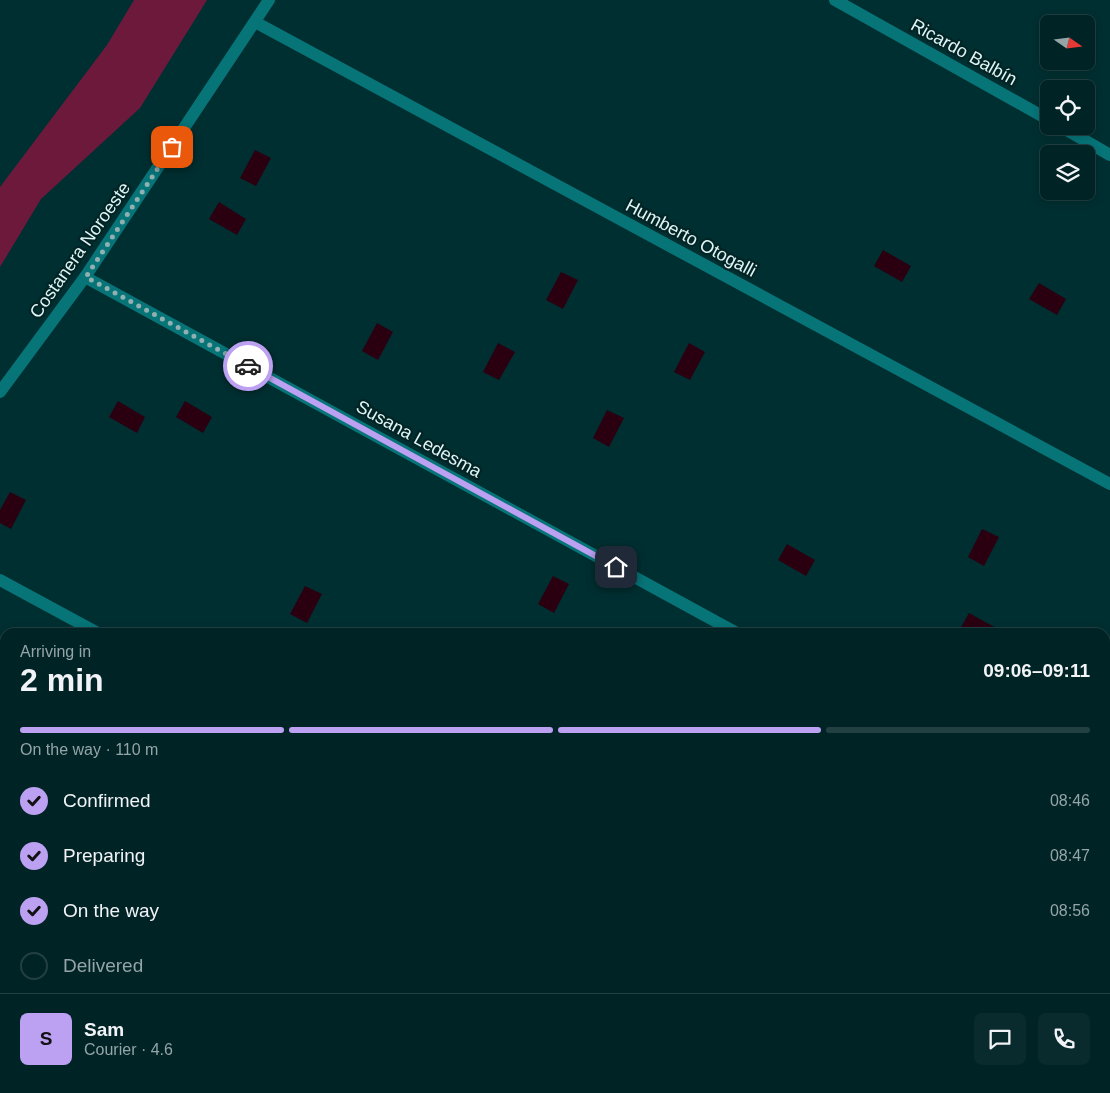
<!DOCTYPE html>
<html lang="en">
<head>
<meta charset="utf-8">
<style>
  :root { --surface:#002325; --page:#0a2b2d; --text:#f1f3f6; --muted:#95a4a7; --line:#224042; --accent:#bca0f2 }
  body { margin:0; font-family:Arial,sans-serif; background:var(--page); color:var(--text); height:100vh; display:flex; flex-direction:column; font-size:19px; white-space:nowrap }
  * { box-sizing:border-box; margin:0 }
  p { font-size:16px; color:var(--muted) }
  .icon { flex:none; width:28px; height:28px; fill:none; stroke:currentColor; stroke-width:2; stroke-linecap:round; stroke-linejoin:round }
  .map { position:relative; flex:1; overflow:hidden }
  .details { position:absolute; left:0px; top:628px; width:1110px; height:466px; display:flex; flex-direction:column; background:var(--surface); border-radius:15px 15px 0 0; box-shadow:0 2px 8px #0003,0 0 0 1px var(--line) }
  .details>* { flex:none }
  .needle { width:32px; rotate:104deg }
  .buttons { position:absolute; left:1040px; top:15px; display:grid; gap:10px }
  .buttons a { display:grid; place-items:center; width:55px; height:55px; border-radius:8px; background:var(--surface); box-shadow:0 2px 8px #0003,0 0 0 1px var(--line); font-size:25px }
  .pin { position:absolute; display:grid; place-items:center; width:42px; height:42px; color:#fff; margin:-21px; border-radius:10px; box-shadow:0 2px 8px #0006 }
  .courier { position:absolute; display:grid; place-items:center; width:50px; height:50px; margin:-25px; border:4px solid #bca0f2; border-radius:50%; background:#fff; color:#222; box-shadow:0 1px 6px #0007 }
  .summary em { font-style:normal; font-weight:700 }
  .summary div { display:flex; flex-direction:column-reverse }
  .summary { display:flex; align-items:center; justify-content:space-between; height:85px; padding:0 20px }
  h1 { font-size:32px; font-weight:700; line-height:38px }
  .bar { display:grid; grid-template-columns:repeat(4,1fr); gap:8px 5px; align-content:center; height:60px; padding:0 20px }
  .bar i { height:6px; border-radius:4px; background:var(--line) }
  .bar .selected { background:var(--accent) }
  .bar p { grid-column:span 4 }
  .line { display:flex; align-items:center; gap:12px; padding:0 20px; border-top:1px solid var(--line) }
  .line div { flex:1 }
  .round { display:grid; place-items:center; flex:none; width:52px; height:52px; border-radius:8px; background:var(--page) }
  ol { padding:0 20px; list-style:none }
  li { display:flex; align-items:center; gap:15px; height:55px }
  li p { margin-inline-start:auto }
  li .icon { padding:5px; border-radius:50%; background:var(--accent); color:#111; stroke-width:4 }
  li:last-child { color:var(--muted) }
  li i { width:28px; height:28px; border:2px solid var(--line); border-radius:50% }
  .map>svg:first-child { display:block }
  .green { fill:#6d193c }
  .water { fill:#2a0011 }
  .building { fill:#2f5a5c; stroke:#4d787a }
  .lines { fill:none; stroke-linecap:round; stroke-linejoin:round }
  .service { stroke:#077478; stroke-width:11 }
  .minor { stroke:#077478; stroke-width:12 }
  .done { stroke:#91b0b1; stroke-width:5; stroke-dasharray:0 9 }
  .route { stroke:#bca0f2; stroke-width:6 }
  .labels { text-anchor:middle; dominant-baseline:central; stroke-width:4.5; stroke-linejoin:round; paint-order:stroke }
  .street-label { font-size:18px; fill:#dff5f6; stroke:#022425 }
</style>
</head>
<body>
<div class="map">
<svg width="1110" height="1093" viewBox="0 0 1110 1093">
  <rect width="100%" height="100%" fill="#002f31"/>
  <path class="green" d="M134 0H207L140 108 41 199 0 267V187L107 45Z"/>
  <g class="water">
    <path d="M255 150 271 158 256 186 240 178Z"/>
    <path d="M219 202 246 219 237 235 209 219Z"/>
    <path d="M883 250 911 266 902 282 874 266Z"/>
    <path d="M561 272 578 280 563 309 546 300Z"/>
    <path d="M1039 283 1066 299 1057 315 1029 299Z"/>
    <path d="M377 323 393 332 378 360 362 351Z"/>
    <path d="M498 343 515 352 499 380 483 372Z"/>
    <path d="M689 343 705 352 690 380 674 372Z"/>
    <path d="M118 401 145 417 137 433 109 417Z"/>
    <path d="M185 401 212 417 203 433 176 417Z"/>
    <path d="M607 410 624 418 609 447 593 438Z"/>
    <path d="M10 492 26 500 11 529 0 523V510Z"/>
    <path d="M982 529 999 537 984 566 968 557Z"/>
    <path d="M787 544 815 560 806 576 778 560Z"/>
    <path d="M553 576 569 584 554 613 538 604Z"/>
    <path d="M305 586 322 594 307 623 290 614Z"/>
    <path d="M969 613 996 628 994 632H966L960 629Z"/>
  </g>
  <g class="building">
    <rect x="0" y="700" width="5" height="45"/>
    <rect x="0" y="700" width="5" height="45"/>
  </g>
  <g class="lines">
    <g class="service">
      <path d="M0 768 5 771"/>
      <path d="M591 1089 599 1093"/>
      <path d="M184 1093 186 1089"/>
    </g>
    <g class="minor">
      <path d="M835 0 1049 120"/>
      <path d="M255 22 1110 484"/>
      <path d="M1060 126 1110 155"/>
      <path d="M85 277 735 632"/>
      <path d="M0 392 85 277 269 0"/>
      <path d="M0 580 96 632"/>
      <path d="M1105 835 1110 838"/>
      <path d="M930 1089 938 1093"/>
    </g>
  </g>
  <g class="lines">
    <path class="done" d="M172 147 86 277 248 366"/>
    <path class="route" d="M248 366 616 567"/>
  </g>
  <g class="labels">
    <g class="street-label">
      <text transform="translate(964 52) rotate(29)">Ricardo Balbín</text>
      <text transform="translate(691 238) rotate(28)">Humberto Otogalli</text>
      <text transform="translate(80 250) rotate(-55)">Costanera Noroeste</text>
      <text transform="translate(419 439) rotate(29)">Susana Ledesma</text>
    </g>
  </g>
</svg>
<div class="buttons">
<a><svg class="needle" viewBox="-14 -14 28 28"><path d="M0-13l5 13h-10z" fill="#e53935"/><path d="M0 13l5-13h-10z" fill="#95a4a7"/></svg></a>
<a><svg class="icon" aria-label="locate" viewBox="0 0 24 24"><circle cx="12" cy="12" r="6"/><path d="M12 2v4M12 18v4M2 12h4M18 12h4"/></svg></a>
<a><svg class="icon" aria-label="layers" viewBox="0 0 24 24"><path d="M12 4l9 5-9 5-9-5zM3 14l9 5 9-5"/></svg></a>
</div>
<div class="pin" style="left:172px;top:147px;background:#ea580c"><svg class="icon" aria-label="bag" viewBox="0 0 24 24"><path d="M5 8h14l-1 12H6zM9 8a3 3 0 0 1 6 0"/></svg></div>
<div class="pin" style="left:616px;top:567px;background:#1f2937"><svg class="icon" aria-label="home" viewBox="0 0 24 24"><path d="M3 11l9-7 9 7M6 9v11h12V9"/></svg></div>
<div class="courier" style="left:248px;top:366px"><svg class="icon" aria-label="car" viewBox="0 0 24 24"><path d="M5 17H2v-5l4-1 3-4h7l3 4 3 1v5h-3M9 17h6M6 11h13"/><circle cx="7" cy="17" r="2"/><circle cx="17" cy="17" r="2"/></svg></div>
<section class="details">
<div class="summary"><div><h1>2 min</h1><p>Arriving in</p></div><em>09:06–09:11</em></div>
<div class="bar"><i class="selected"></i><i class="selected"></i><i class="selected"></i><i></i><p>On the way · 110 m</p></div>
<ol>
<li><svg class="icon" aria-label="check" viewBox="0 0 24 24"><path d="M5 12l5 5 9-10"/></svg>Confirmed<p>08:46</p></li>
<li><svg class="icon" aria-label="check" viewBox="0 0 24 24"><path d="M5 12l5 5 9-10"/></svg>Preparing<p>08:47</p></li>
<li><svg class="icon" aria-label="check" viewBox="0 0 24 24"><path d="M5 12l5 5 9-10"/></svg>On the way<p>08:56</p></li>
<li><i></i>Delivered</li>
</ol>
<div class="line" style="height:90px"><b class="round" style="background:var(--accent);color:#111">S</b><div><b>Sam</b><p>Courier · 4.6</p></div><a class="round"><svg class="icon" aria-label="chat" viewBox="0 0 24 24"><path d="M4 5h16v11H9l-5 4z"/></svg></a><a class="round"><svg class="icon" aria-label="phone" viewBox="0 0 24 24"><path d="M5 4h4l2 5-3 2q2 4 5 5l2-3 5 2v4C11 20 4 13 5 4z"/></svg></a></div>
</section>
</div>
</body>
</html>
